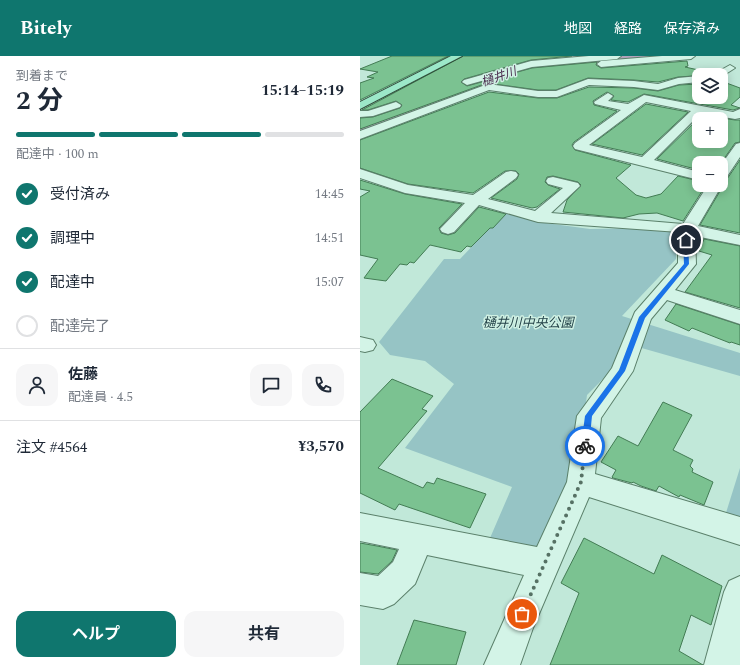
<!DOCTYPE html>
<html lang="ja">
<head>
<meta charset="utf-8">
<style>
  :root { --surface:#fff; --page:#f6f6f7; --text:#1f2937; --muted:#747a83; --line:#e0e1e3; --accent:#0f766e }
  body { margin:0; font-family:Spectral,"Noto Sans JP",serif; background:var(--page); color:var(--text); height:100vh; display:flex; flex-direction:column; font-size:15px; white-space:nowrap }
  * { box-sizing:border-box; margin:0 }
  p { font-size:13px; color:var(--muted) }
  .icon { flex:none; width:22px; height:22px; fill:none; stroke:currentColor; stroke-width:2; stroke-linecap:round; stroke-linejoin:round }
  .map { position:relative; flex:1; overflow:hidden }
  .sheet { display:flex; flex-direction:column; background:var(--surface); width:360px }
  .sheet>* { flex:none }
  .tools { position:absolute; left:332px; top:12px; display:grid; gap:8px }
  .tools a { display:grid; place-items:center; width:36px; height:36px; border-radius:8px; background:var(--surface); box-shadow:0 2px 10px #0003; font-size:20px }
  .pin { position:absolute; display:grid; place-items:center; width:34px; height:34px; color:#fff; margin:-17px; border:2px solid #fff; border-radius:50%; box-shadow:0 1px 4px #0007 }
  .courier { position:absolute; display:grid; place-items:center; width:40px; height:40px; margin:-20px; border:3px solid #1a73e8; border-radius:50%; background:#fff; color:#222; box-shadow:0 1px 5px #0007 }
  .summary em { font-style:normal; font-weight:700 }
  .summary div { display:flex; flex-direction:column-reverse }
  .summary { display:flex; align-items:center; justify-content:space-between; height:68px; padding:0 16px }
  h1 { font-size:26px; font-weight:700; line-height:30px }
  .bar { display:grid; grid-template-columns:repeat(4,1fr); gap:6px 4px; align-content:center; height:48px; padding:0 16px }
  .bar i { height:5px; border-radius:3px; background:var(--line) }
  .bar .current { background:var(--accent) }
  .bar p { grid-column:span 4 }
  .line { display:flex; align-items:center; gap:10px; padding:0 16px; border-top:1px solid var(--line) }
  .line div { flex:1 }
  .round { display:grid; place-items:center; flex:none; width:42px; height:42px; border-radius:12px; background:var(--page) }
  ol { padding:0 16px; list-style:none }
  li { display:flex; align-items:center; gap:12px; height:44px }
  li p { margin-inline-start:auto }
  li .icon { padding:4px; border-radius:50%; background:var(--accent); color:#fff; stroke-width:4 }
  li:last-child { color:var(--muted) }
  li i { width:22px; height:22px; border:2px solid var(--line); border-radius:50% }
  .action { display:flex; gap:8px; margin-top:auto; padding:8px 16px }
  .action a { flex:1; height:46px; border-radius:12px; background:var(--accent); color:#fff; font-size:16px; font-weight:700; line-height:46px; text-align:center }
  .action a+a { background:var(--page); color:var(--text) }
  header { display:flex; align-items:center; gap:24px; box-sizing:border-box; height:56px; padding:0 20px; background:var(--accent); color:#fff }
  header strong { font-size:19px }
  nav { display:flex; gap:22px; margin-inline-start:auto; font-size:14px }
  main { display:flex; flex:1; min-height:0 }
  .map>svg:first-child { display:block }
  .green { fill:#96c4c5 }
  .lines { fill:none; stroke-linecap:round; stroke-linejoin:round }
  .river { fill:#b2a3bb; fill-rule:evenodd }
  .building { fill:#7bc291; stroke:#437c54; fill-rule:evenodd }
  .minor-casing { stroke:#5b806b; stroke-width:2 }
  .major-casing { stroke:#2f4e3a; stroke-width:2 }
  .minor { fill:#d3f4e7; fill-rule:evenodd }
  .major { fill:#9ce8c9; fill-rule:evenodd }
  .route { fill:#1a73e8 }
  .done { stroke:#567164; stroke-width:4; stroke-dasharray:0 7.2 }
  .labels { text-anchor:middle; dominant-baseline:central; stroke-width:3; stroke-linejoin:round; paint-order:stroke }
  .far-water-label { font-size:12px; font-style:italic; fill:#4a2e4f; stroke:#d0f1e4 }
  .park-label { font-size:13px; font-style:italic; fill:#26454b; stroke:#d0f1e4 }
</style>
</head>
<body>
<header>
<strong>Bitely</strong>
<nav><a>地図</a><a>経路</a><a>保存済み</a></nav>
</header>
<main>
<section class="sheet">
<div class="summary"><div><h1>2 分</h1><p>到着まで</p></div><em>15:14–15:19</em></div>
<div class="bar"><i class="current"></i><i class="current"></i><i class="current"></i><i></i><p>配達中 · 100 m</p></div>
<ol>
<li><svg class="icon" aria-label="check" viewBox="0 0 24 24"><path d="M5 12l5 5 9-10"/></svg>受付済み<p>14:45</p></li>
<li><svg class="icon" aria-label="check" viewBox="0 0 24 24"><path d="M5 12l5 5 9-10"/></svg>調理中<p>14:51</p></li>
<li><svg class="icon" aria-label="check" viewBox="0 0 24 24"><path d="M5 12l5 5 9-10"/></svg>配達中<p>15:07</p></li>
<li><i></i>配達完了</li>
</ol>
<div class="line" style="height:72px"><a class="round"><svg class="icon" aria-label="person" viewBox="0 0 24 24"><circle cx="12" cy="8" r="4"/><path d="M4 21q1-7 8-7t8 7"/></svg></a><div><b>佐藤</b><p>配達員 · 4.5</p></div><a class="round"><svg class="icon" aria-label="chat" viewBox="0 0 24 24"><path d="M4 5h16v11H9l-5 4z"/></svg></a><a class="round"><svg class="icon" aria-label="phone" viewBox="0 0 24 24"><path d="M5 4h4l2 5-3 2q2 4 5 5l2-3 5 2v4C11 20 4 13 5 4z"/></svg></a></div>
<div class="line" style="height:52px"><div>注文 #4564</div><b>¥3,570</b></div>
<div class="action"><a>ヘルプ</a><a>共有</a></div>
</section>
<div class="map">
<svg width="380" height="609" viewBox="0 0 380 609">
  <rect width="100%" height="100%" fill="#c1e8d9"/>
  <g class="green">
    <path d="M146 155 178 166 230 173 289 172 316 177V203L262 260 380 297V320L264 287 259 307 227 339 216 422 185 508 124 496 152 431 45 392 94 328 65 305 30 299 19 286 84 203H100Z"/>
    <path d="M380 412V470L365 460Z"/>
  </g>
  <g class="lines">
    <path class="river" d="M217 0H293L290 4 284 5 208 11 167 17 0 77V62L119 20 158 8Z"/>
  </g>
  <g class="building">
    <path d="M32 0H88L0 44V27L14 22 7 21 18 16 0 13Z"/>
    <path d="M103 0H212L171 4 104 23 101 26 107 30 172 12 237 6 236 9 241 12 327 5 328 10 325 11 352 17 349 19 318 21 298 26 274 24 228 22 196 34H178L127 27 0 73V62L13 61 40 52 42 49 36 45 8 54H2Z"/>
    <path d="M361 25 380 32V41L371 49 380 52 373 54 284 38 268 46 251 44 254 40 247 36 233 45 234 49 257 55 214 86 212 89 215 94 271 109 256 122 276 139 286 142 301 138 318 120 339 125V129H346L323 165 297 157 279 158 263 162 203 156 207 144 221 129 218 126 193 120 187 121 185 126 188 129 200 133 177 151 172 152 131 142 157 123 159 118 156 115H145L113 137 48 128 0 112V84L129 36 178 42H197L229 31 274 32 298 35 319 29 339 28V41H361Z"/>
    <path d="M286 48 328 56 282 99 232 88Z"/>
    <path d="M342 59 375 64H380V86L375 87 361 107H339V114L297 103ZM339 63H361V85H339Z"/>
    <path d="M380 104V177L340 169 363 130 361 124 367 123Z"/>
    <path d="M0 124 45 138 102 148 79 172 81 177 88 179 95 177 119 151 146 158 133 172H130L111 191 107 190 101 196 70 189 54 207 50 206 47 209 40 208 26 225 4 222 18 203 0 199V141L10 135 0 133Z"/>
    <path d="M344 183 380 190V252L325 236 352 199 339 195Z"/>
    <path d="M316 248 380 269V289L371 286 370 287 332 272 329 275 305 264Z"/>
    <path d="M32 323 73 340 62 353 67 355 18 412 63 432 67 426 74 428 77 422 126 438 110 472 39 448 35 454 0 437V356Z"/>
    <path d="M303 346 332 359 313 394 333 404 330 410 333 413 332 416 353 426 344 449 320 439 319 441 299 430 296 435 281 430 273 426 272 427 253 422 252 421 256 414 241 406 258 380 278 390Z"/>
    <path d="M224 482 294 518 302 499 362 530 351 569 331 559 319 595 343 609H190L219 537 201 527Z"/>
    <path d="M0 487 17 490 37 494 32 505 18 518 0 516Z"/>
    <path d="M54 564 106 576 96 609H37Z"/>
  </g>
  <g class="lines">
    <defs>
      <g id="minor">
        <path d="M229 0H261L257 3 172 11 107 29 102 26 104 24 171 5Z"/>
        <path d="M302 0H335L331 3 241 11 237 8 241 5Z"/>
        <path d="M370 9 375 12 361 21V19H352Z"/>
        <path d="M339 20V26L319 28 298 34 274 31 229 29 197 41H178L129 34 0 83V75L128 28 178 35H196L228 23 274 25 298 28 318 22Z"/>
        <path d="M248 37 253 40 248 45 268 48 284 39 373 56 380 53V62L375 63 341 57 294 104 339 116V124L215 93 213 90 215 87 261 54 235 48 234 46ZM286 46 331 55 282 101 229 89Z"/>
        <path d="M36 46 41 49 40 51 13 60 0 61V55H8Z"/>
        <path d="M380 87V101L366 122 361 123V109L376 88Z"/>
        <path d="M0 113 48 129 113 139 146 116 151 115 156 116 158 119 156 122 128 143 175 155 203 132 188 128 186 125 188 122 193 121 218 127 220 130 191 157 323 168 348 129H361V127L362 129 338 170 380 179V189L335 180 336 208 315 234 380 254V268L307 244 291 263 273 315 241 362 235 418 380 461V489L229 441 173 572 160 609H124L164 519 67 499 55 528 34 548 23 553 0 549V517L18 520 33 506 39 493 0 485V457L177 491 207 426 217 360 252 312 275 256 318 207V184L319 176 178 166 119 149 94 176 88 178 82 176 80 173 105 147 45 137 0 122Z"/>
        <path d="M0 281 13 284 16 289 13 294 5 296 0 295Z"/>
        <path d="M380 520V609H344L364 536 369 525Z"/>
      </g>
      <path id="major" d="M91 0H102L0 53V46Z"/>
    </defs>
    <use href="#minor" class="minor-casing"/>
    <use href="#major" class="major-casing"/>
    <use href="#minor" class="minor"/>
    <use href="#major" class="major"/>
  </g>
  <path class="route" d="M326 183 328 184 329 208 285 262 265 315 232 360 229 390 228 392H223L221 390 225 360 259 314 279 261 324 208 323 184Z"/>
  <g class="lines">
    <path class="done" d="M162 558 221 426 225 390"/>
  </g>
  <g class="labels">
    <g class="far-water-label">
      <text transform="translate(139 21) rotate(-19)">樋井川</text>
    </g>
    <g class="park-label">
      <text x="168" y="267">樋井川中央公園</text>
    </g>
  </g>
</svg>
<div class="tools">
<a><svg class="icon" aria-label="layers" viewBox="0 0 24 24"><path d="M12 4l9 5-9 5-9-5zM3 14l9 5 9-5"/></svg></a>
<a>+</a>
<a>−</a>
</div>
<div class="pin" style="left:162px;top:558px;background:#ea580c"><svg class="icon" aria-label="bag" viewBox="0 0 24 24"><path d="M5 8h14l-1 12H6zM9 8a3 3 0 0 1 6 0"/></svg></div>
<div class="pin" style="left:326px;top:184px;background:#1f2937"><svg class="icon" aria-label="home" viewBox="0 0 24 24"><path d="M3 11l9-7 9 7M6 9v11h12V9"/></svg></div>
<div class="courier" style="left:225px;top:390px"><svg class="icon" aria-label="bike" viewBox="0 0 24 24"><circle cx="6" cy="16" r="4"/><circle cx="18" cy="16" r="4"/><path d="M6 16l4-8h5l3 8M10 8l3 8H6M13 5h3"/></svg></div>
</div>
</main>
</body>
</html>
